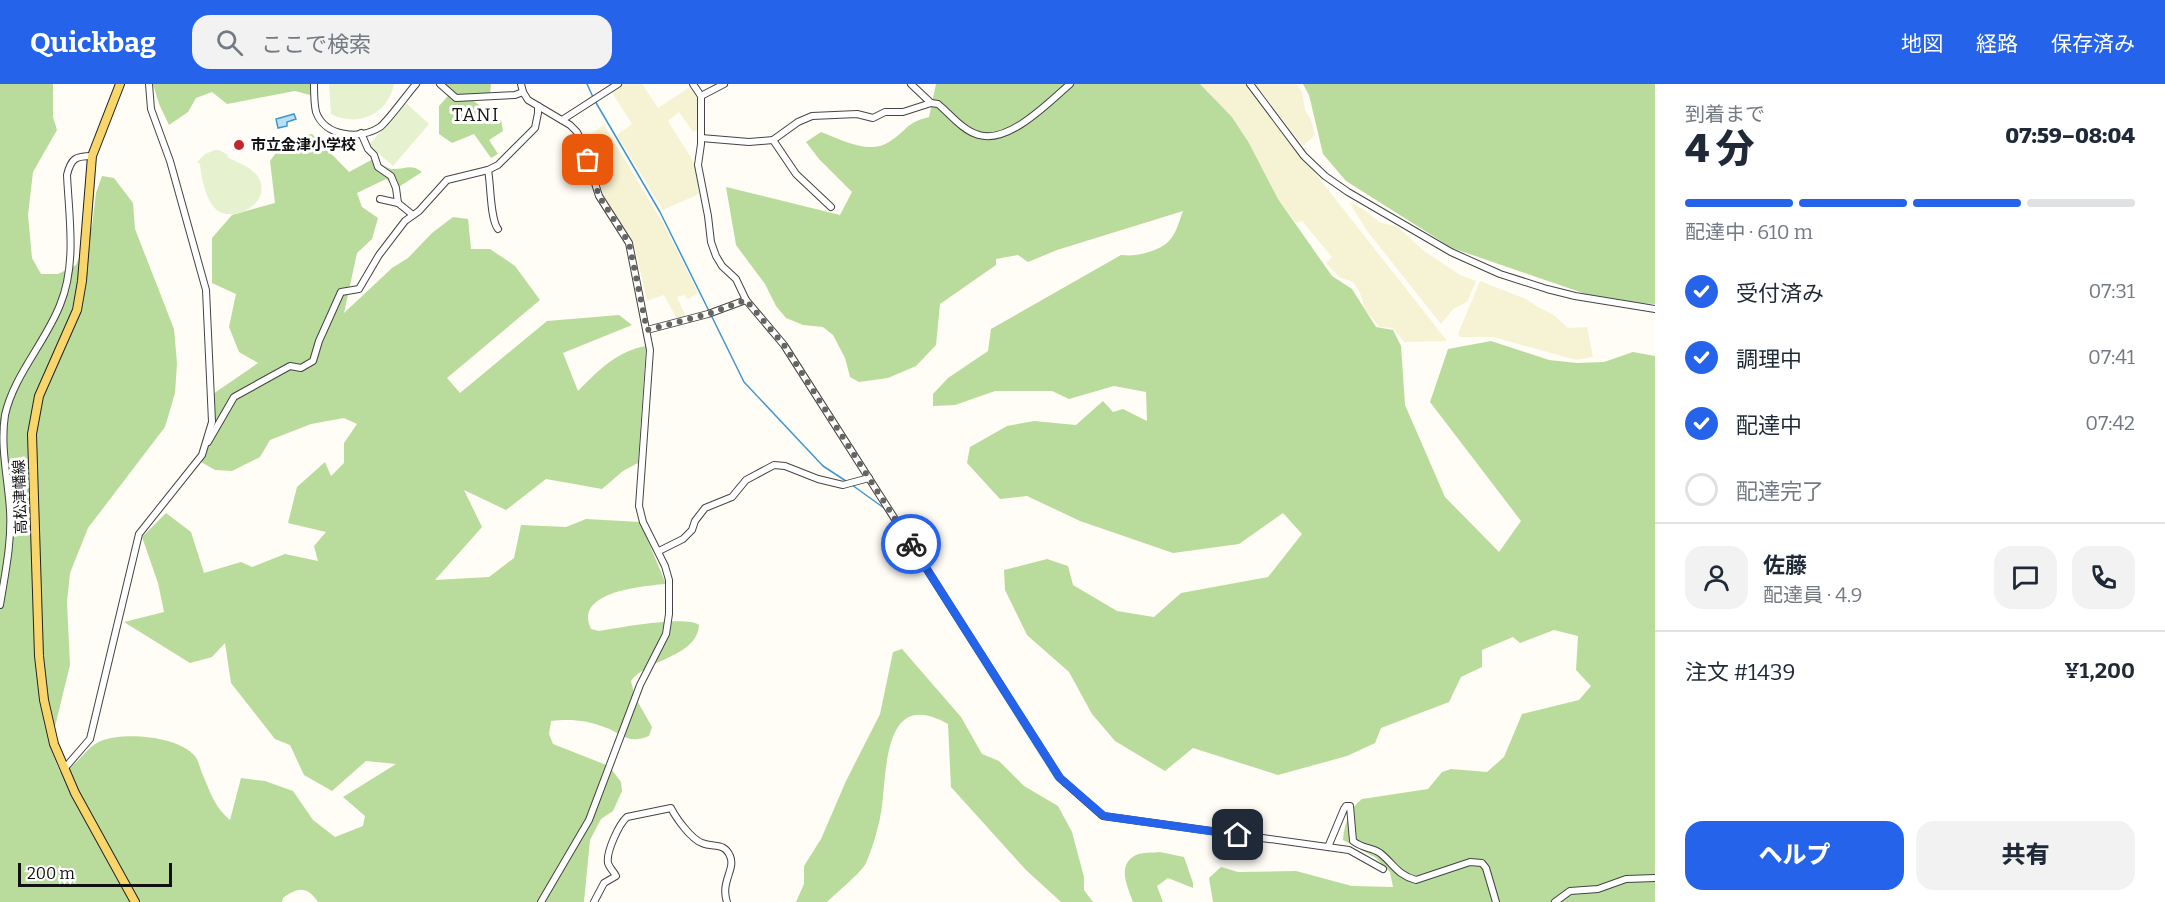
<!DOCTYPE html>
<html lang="ja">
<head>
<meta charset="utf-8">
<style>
  :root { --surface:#fff; --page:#f2f2f3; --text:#1f2937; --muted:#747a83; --line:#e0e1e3; --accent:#2563eb }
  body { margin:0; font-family:Bitter,"Noto Sans JP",serif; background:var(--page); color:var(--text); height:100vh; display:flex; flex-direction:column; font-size:22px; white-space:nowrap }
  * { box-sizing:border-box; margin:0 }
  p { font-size:20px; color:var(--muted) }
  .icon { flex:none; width:33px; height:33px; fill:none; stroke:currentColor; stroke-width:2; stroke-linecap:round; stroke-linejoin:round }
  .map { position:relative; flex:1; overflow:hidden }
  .side { display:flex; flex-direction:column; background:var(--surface); width:510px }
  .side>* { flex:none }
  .scale { position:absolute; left:18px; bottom:15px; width:154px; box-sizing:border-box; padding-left:6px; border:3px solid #111; border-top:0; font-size:16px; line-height:21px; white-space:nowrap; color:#111; -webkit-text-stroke:4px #fff; paint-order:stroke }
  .pin { position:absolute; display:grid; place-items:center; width:51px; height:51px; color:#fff; margin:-26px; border-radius:12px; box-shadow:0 3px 9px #0006 }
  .courier { position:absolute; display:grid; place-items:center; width:60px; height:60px; margin:-30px; border:4px solid #2563eb; border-radius:50%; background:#fff; color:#222; box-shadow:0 2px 8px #0007 }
  .head em { font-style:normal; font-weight:800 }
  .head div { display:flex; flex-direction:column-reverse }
  .head { display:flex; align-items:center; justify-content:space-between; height:102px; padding:0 30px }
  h1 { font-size:39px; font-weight:800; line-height:45px }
  .bar { display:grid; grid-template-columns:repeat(4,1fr); gap:9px 6px; align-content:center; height:72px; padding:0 30px }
  .bar i { height:8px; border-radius:4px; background:var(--line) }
  .bar .current { background:var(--accent) }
  .bar p { grid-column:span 4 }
  .line { display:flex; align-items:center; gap:15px; padding:0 30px; border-top:2px solid var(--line) }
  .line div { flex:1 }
  .round { display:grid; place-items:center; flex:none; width:63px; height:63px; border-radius:18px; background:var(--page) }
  ol { padding:0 30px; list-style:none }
  li { display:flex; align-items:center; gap:18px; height:66px }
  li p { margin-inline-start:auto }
  li .icon { padding:6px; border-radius:50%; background:var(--accent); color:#fff; stroke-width:4 }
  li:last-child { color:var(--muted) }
  li i { width:33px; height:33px; border:3px solid var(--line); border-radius:50% }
  .action { display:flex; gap:12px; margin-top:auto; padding:12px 30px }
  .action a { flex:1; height:69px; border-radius:18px; background:var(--accent); color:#fff; font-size:24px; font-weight:800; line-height:69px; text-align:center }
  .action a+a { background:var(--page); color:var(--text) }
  header { display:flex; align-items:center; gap:36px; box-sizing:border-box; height:84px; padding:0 30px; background:var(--accent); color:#fff }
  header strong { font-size:28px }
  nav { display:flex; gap:33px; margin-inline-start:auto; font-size:21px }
  .search { width:420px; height:54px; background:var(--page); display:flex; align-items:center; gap:15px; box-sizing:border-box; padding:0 21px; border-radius:18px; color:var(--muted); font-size:22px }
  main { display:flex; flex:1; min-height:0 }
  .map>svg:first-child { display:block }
  .farmland { fill:#f6f3d4 }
  .forest { fill:#b9dc9c }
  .pitch { fill:#e6f2cf }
  .water { fill:#b9e0f7; stroke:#3f96cf; stroke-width:1.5 }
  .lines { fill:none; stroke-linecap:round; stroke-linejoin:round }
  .stream { stroke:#3f96cf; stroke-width:1.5 }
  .minor-casing { stroke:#444; stroke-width:8 }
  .major-casing { stroke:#222; stroke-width:10 }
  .minor { stroke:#fff; stroke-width:6 }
  .major { stroke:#f9d66b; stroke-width:8 }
  .done { stroke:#646461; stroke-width:6; stroke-dasharray:0 10.8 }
  .route { stroke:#2563eb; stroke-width:8 }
  .poi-dot { fill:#c4262e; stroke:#fff; stroke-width:2 }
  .labels { text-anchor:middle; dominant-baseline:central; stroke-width:6; stroke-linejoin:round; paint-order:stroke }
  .poi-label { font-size:15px; font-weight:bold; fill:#111; stroke:#fff; text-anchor:start }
  .street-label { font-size:15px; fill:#111; stroke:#fff }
  .quarter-label { font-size:18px; letter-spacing:1.5px; fill:#111; stroke:#fff }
</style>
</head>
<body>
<header>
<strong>Quickbag</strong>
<div class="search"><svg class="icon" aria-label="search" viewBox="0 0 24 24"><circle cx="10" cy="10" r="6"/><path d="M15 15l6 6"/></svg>ここで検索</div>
<nav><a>地図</a><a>経路</a><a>保存済み</a></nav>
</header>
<main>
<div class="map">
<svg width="1655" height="818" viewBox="0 0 1655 818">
  <rect width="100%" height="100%" fill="#fffdf5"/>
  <g class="farmland">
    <path d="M621 0H642L658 24 690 3 699 17 697 46 693 48 679 28 668 37 696 82 699 110 663 126 617 51 632 40 611 7Z"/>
    <path d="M1200 0H1245L1447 257 1404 258 1393 244 1380 243 1365 226 1360 209 1353 198 1339 193 1326 179 1332 173 1302 137 1296 139 1278 115 1249 59 1232 33Z"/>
    <path d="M1255 0H1296L1302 7 1305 26 1311 36 1315 51 1303 62Z"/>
    <path d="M604 41 664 141 698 209 688 215 684 211 677 213 686 233 677 235 664 211 647 217 634 159 605 115 585 54Z"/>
    <path d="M1349 118 1363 125 1379 138 1398 143 1424 167 1460 191 1476 197 1467 218 1453 225 1441 240 1368 148Z"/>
    <path d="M1480 197 1526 215 1538 223 1554 231 1568 244 1587 243 1593 273 1576 276 1493 253H1460L1458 250Z"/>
  </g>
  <g class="forest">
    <path d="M0 0H53V33L57 46 33 88 28 131 32 174 41 190H58L76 181 92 142 96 109 102 92 114 94 133 119 135 145 174 245 177 279 175 309 165 343 88 444 70 489 67 518 70 581 50 663 60 688C78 684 84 663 103 656 126 648 178 652 195 672 198 676 200 684 202 689 211 709 213 721 230 736L241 694 265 697 293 707 313 736 335 753 363 742 365 732 343 713 396 680 366 677 332 707 304 691 290 661 275 655 231 599 225 559 212 573 190 579 124 538 164 528 158 499 142 453 166 429 191 448 204 489 241 478 252 483 285 470 318 477 314 462 326 448 288 439 297 403 325 378 331 392 344 379V359L357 340 344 334 311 340 270 356 260 373 232 387 215 386 201 378 215 333 213 310 258 279 239 268 229 243 236 210 212 199V154L232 131 275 119 270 77 285 56 312 50 349 88 373 75C379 78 386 84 392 85 404 86 411 79 422 88L397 104 386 95 357 109 362 123 378 134 372 155 357 169 344 229 392 184 408 174 432 149 453 133 468 135 471 165H490L515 182 540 216 447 294 460 309 547 237 619 231 632 241 563 269 578 307C599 286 617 267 646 262L638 379 623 387 602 405 546 395 506 426 464 406 482 443 435 496 489 493 514 474 521 441 566 443 586 435 640 438 666 500C642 502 573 508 591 545L599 547C618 544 686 531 699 541 697 573 647 575 631 597L635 613 652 643 649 652C627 661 622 649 604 643 585 636 571 635 551 637L549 650 553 660 609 682 621 698 622 707 613 727 601 735 590 756 584 818H318C307 802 298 803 283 814L282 818H0Z"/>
    <path d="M153 0H310V11L295 7 227 20 212 8 196 14 188 28 169 41 159 20Z"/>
    <path d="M445 0H491L490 10H473L472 16 501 36 503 47 489 56 498 70 491 74 474 50 452 59 439 50V22L448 12 447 2Z"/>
    <path d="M936 0H1200L1232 33 1249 59 1278 115 1332 192 1352 205 1376 243 1393 246 1401 262 1405 321 1445 413 1499 468 1521 437 1430 318 1448 265 1491 257 1549 276 1577 279 1604 278 1633 268 1655 272V818H1213L1209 794 1221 783 1238 788 1296 787 1352 802 1393 803 1390 788 1376 774 1343 756C1344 742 1349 724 1362 715L1428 705 1442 688 1451 685 1487 688 1504 673 1522 630 1579 616 1591 602 1576 586 1578 552 1554 546 1520 559 1513 553 1482 566V583L1461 593 1449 618 1381 644 1375 659 1347 672 1278 691 1193 664 1165 687 1115 657 1092 630 1069 588 1027 551 1005 506 1004 486 1047 475 1068 482 1073 501 1117 527 1154 533 1181 509 1268 493 1302 450 1283 429 1239 460 1173 469 1080 437 1027 412 1000 415 967 379 970 363 1007 342 1034 337 1076 341 1103 317 1113 328 1123 325 1147 337 1146 308 1114 302 1069 315 1052 307H995L955 321 933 322V310L948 294 988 267 991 245 1121 171C1132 172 1139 171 1149 168 1174 160 1175 149 1183 127L1057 166 1028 178 1018 171 996 175V181L940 220 936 261 916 282 888 294 859 298 850 293 845 274 833 251 823 243 803 241 786 234 776 222 765 200 736 161 726 103 840 131 852 108 819 75 806 58 821 48C842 56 869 71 889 58 908 46 905 39 929 33Z"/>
    <path d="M1303 0H1655V220L1609 218 1452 164 1346 97 1323 70 1309 11Z"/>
    <path d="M902 565 961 633 982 670 999 677 1024 702 1058 722 1072 748 1084 793V806L1093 818H1061L1026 786 951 703 948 640C885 604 887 681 882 722 880 739 873 763 866 779 861 789 836 809 827 818H796L804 800V782L821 755 846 697 880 630 893 568Z"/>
    <path d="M1160 768 1184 773 1193 799V804L1168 794 1157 802 1163 818H1133C1128 803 1116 781 1136 771 1142 768 1153 769 1160 768Z"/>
  </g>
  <g class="pitch">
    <path d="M329 0H394C388 30 358 44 331 30Z"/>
    <path d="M406 19 429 40 393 82 369 61Z"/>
    <path d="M215 66H219L228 71 227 73C238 79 252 83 258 93 272 115 242 136 222 129 207 124 201 93 200 80L197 78 205 70Z"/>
  </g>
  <path class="water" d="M294 30 296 35 287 38V42L278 44 276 35Z"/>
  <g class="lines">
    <g class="stream">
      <path d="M587 0 593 13"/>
      <path d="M595 17 660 128 709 227"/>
      <path d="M711 231 744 298 823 382 846 397"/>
      <path d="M852 401 884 424 1056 695 1100 734"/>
    </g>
    <defs>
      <g id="minor">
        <path d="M314 0C314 9 314 19 316 28 325 53 360 56 380 43 388 37 408 9 416 0"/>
        <path d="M440 0 456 14 515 11 523 8"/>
        <path d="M521 0 523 8 528 16 570 41 577 48 582 58 599 112 629 159 650 266 639 422 643 438 665 482 669 496V530L666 550 640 601 589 736 541 818"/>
        <path d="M693 0 701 12V60L698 81 708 132 711 158 716 172 722 182 736 195 746 216 784 261 1060 694 1103 732 1349 766 1383 785"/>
        <path d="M911 0 931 19 938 20C950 30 963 47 979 51 1009 60 1049 18 1070 0"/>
        <path d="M1250 0 1304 72 1325 92 1348 108 1451 168 1500 190 1547 205 1575 212 1655 225"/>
        <path d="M701 12 724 0"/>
        <path d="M562 36 618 0"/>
        <path d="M361 49 368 65 374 71 378 83 391 92 396 104 398 119"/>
        <path d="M701 54 749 58 773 56 798 38 812 32 857 30 873 34 885 28H903L931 19"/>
        <path d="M773 56 796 90 831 123"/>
        <path d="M488 86C491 101 490 135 498 145"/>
        <path d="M380 115 398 119 413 131"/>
        <path d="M647 246 708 230 746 216"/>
        <path d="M208 358 234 313 290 282 301 284 313 277 319 257 341 208 359 205 379 171 405 137 419 127 447 96 488 86 498 81 535 44 538 29V22"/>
        <path d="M659 467 683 455 692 446 695 437 705 424 732 413 746 396 774 381 785 382 818 395 843 401 869 394"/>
        <path d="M0 521C5 490 12 458 10 426 8 394 0 363 5 331 14 291 45 259 60 221 77 180 69 134 67 91 71 74 76 72 92 72"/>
        <path d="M64 685 90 655 139 450 202 371 212 338 206 206 170 77 151 25 149 0"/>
        <path d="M1328 763 1344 725 1346 722H1350L1353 757C1363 765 1372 763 1380 769 1394 780 1397 791 1416 796L1470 778 1482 779 1486 784 1496 818"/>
        <path d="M594 818 604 799 616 792C614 788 609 783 608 779 606 768 619 740 627 733L671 724C676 734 691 755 702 759 714 764 724 758 730 772 736 785 720 798 727 818"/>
        <path d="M1555 818 1570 807 1598 805 1626 795 1655 794"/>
      </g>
      <path id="major" d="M120 0 92 72 82 197 77 226 39 312 32 350 39 572 44 616 54 660 75 709 135 818"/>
    </defs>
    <use href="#minor" class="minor-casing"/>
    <use href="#major" class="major-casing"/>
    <use href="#minor" class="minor"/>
    <use href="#major" class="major"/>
  </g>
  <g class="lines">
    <path class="done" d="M588 76 599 112 629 159 647 246 708 230 746 216 784 261 911 460"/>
    <path class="route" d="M911 460 1060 694 1104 732 1238 751"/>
  </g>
  <circle class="poi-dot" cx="239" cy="61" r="6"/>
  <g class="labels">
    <g class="poi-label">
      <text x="251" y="61">市立金津小学校</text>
    </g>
    <g class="street-label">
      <text transform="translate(20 413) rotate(-92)">高松津幡線</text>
    </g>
    <g class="quarter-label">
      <text x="476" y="31">TANI</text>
    </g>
  </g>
</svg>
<div class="scale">200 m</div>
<div class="pin" style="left:588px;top:76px;background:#ea580c"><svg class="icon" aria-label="bag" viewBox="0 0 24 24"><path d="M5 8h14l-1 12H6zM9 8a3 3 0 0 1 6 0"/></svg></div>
<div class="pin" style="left:1238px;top:751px;background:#1f2937"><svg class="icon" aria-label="home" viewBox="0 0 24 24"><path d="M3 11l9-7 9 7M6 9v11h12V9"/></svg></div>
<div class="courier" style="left:911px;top:460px"><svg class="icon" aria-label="bike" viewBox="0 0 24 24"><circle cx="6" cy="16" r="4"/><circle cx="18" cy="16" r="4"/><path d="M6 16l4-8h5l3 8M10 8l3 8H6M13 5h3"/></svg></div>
</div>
<section class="side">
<div class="head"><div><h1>4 分</h1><p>到着まで</p></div><em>07:59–08:04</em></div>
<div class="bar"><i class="current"></i><i class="current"></i><i class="current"></i><i></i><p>配達中 · 610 m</p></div>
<ol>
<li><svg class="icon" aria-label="check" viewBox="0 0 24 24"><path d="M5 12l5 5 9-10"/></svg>受付済み<p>07:31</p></li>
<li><svg class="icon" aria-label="check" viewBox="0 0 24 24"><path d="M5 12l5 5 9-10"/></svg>調理中<p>07:41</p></li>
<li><svg class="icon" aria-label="check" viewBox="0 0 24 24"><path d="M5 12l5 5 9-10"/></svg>配達中<p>07:42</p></li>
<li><i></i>配達完了</li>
</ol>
<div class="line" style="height:108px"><a class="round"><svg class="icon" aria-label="person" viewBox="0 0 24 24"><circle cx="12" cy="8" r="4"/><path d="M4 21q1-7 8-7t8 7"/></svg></a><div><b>佐藤</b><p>配達員 · 4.9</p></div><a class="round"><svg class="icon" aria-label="chat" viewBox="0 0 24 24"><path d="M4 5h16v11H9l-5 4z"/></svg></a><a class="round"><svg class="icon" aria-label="phone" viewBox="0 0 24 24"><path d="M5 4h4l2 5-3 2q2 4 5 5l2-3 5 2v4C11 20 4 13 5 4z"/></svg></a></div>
<div class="line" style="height:78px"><div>注文 #1439</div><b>¥1,200</b></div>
<div class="action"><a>ヘルプ</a><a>共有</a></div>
</section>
</main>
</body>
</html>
